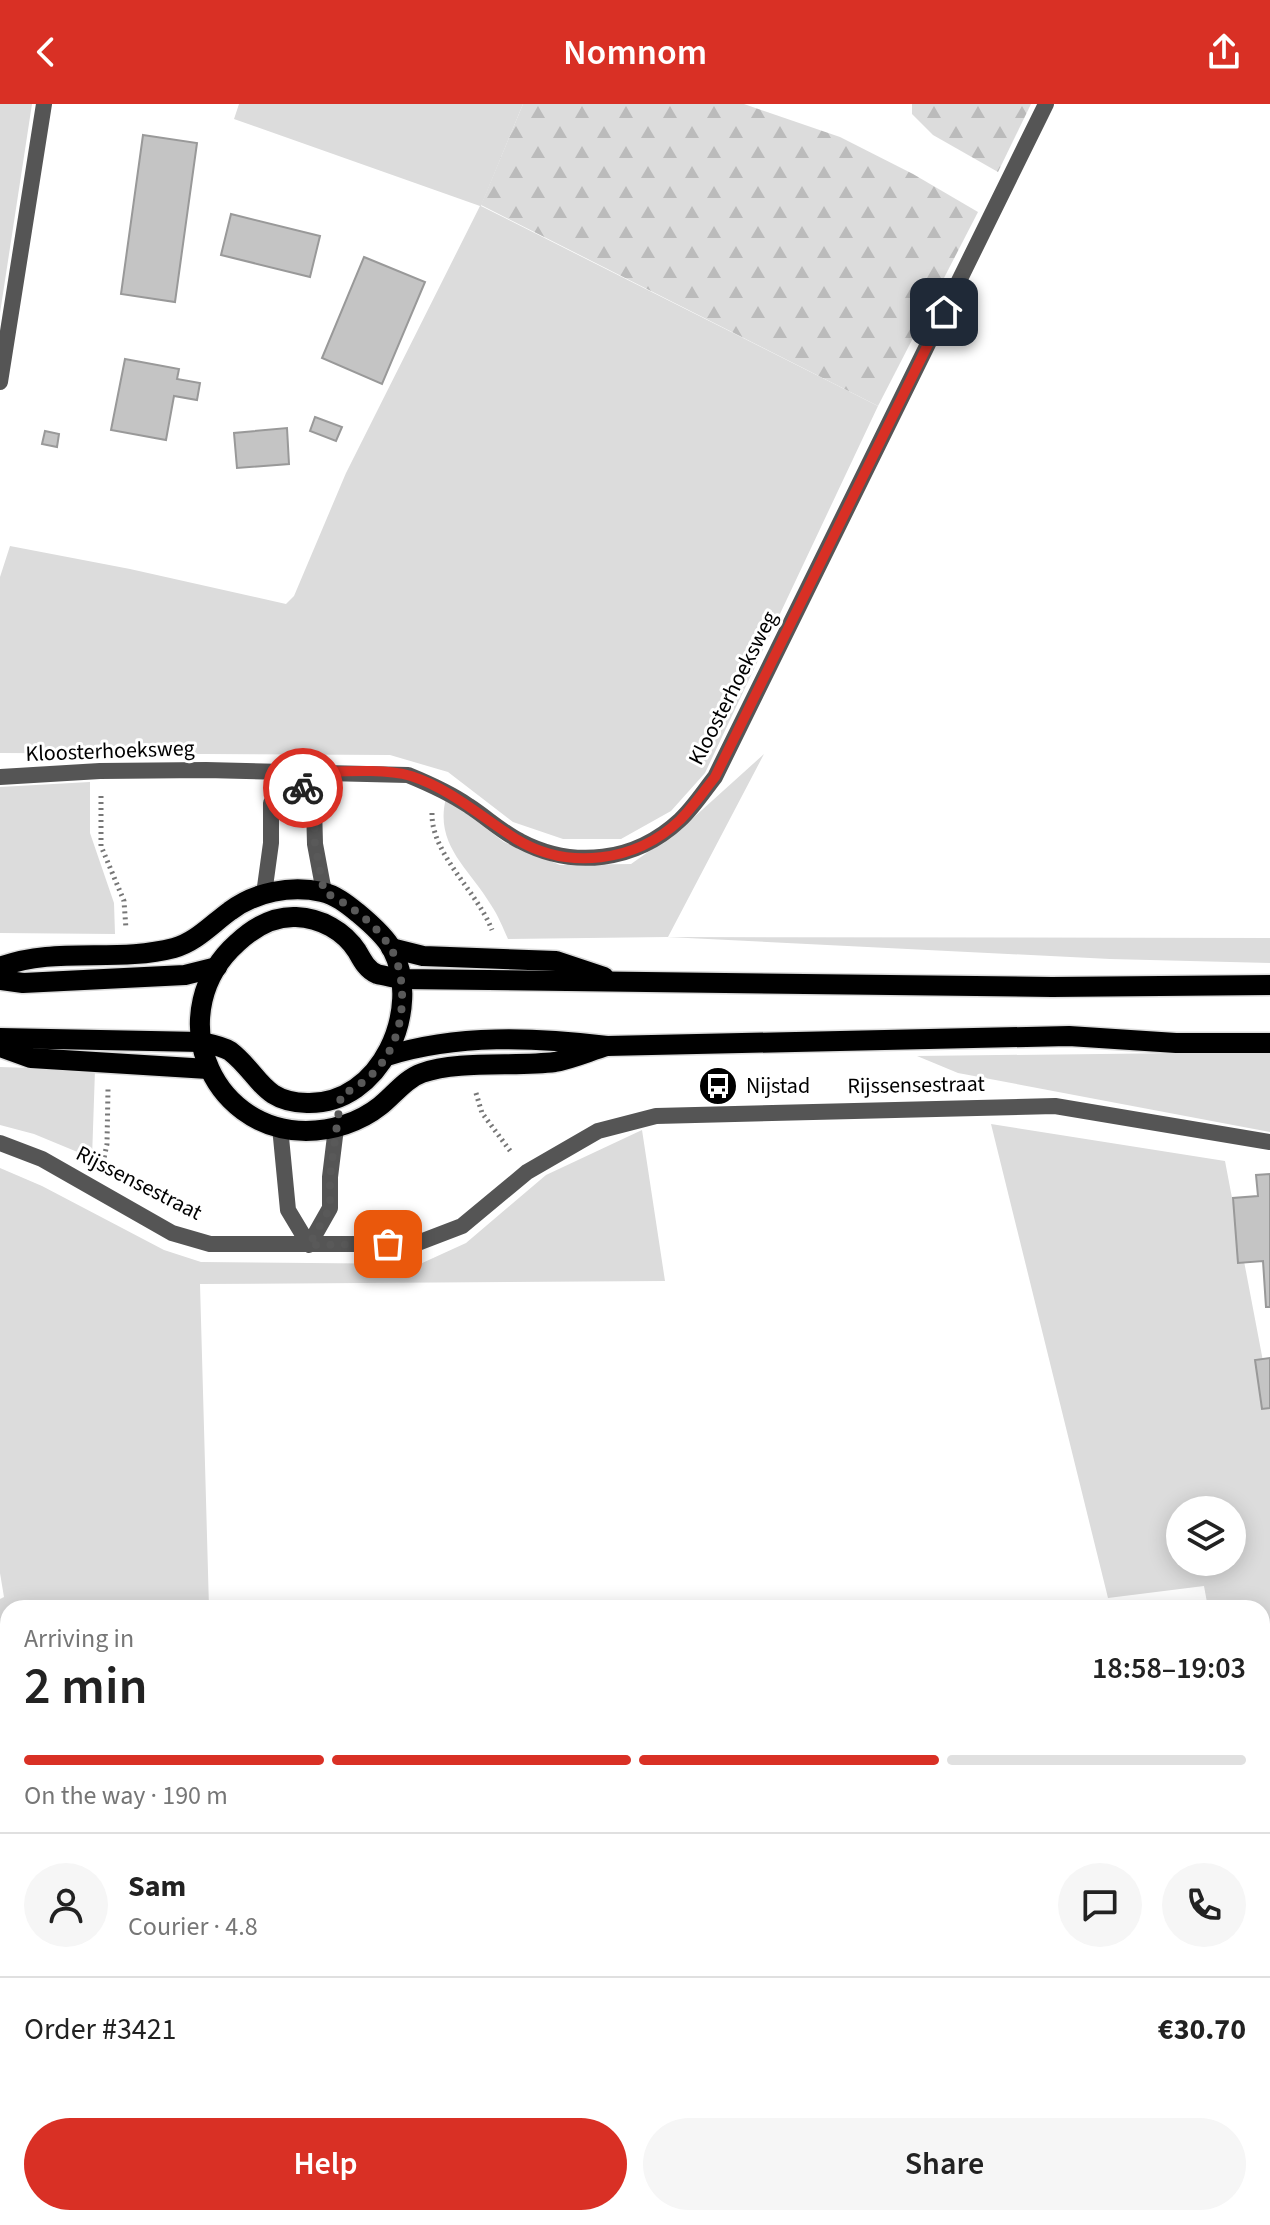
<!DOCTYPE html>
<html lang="en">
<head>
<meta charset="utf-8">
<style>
  :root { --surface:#fff; --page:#f6f6f6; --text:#222; --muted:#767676; --line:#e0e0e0; --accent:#d93025 }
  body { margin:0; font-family:"Source Sans 3",sans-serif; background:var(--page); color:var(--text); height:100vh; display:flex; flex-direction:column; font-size:30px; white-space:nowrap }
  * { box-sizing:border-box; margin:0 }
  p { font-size:26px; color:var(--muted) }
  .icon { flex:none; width:44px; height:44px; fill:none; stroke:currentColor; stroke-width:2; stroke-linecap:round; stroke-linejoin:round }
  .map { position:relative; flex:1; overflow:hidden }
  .panel { position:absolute; left:0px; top:1496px; width:1270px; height:626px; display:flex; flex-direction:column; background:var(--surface); border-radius:24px 24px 0 0; box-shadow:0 4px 20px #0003 }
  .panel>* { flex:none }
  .buttons { position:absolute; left:1166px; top:1392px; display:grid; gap:16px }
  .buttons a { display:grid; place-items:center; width:80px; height:80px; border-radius:50%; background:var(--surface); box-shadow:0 4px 20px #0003; font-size:40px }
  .pin { position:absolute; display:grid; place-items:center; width:68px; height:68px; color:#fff; margin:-34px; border-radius:16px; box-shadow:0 4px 12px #0006 }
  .courier { position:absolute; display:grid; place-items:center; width:80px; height:80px; margin:-40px; border:6px solid #d93025; border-radius:50%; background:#fff; color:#222; box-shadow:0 2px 10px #0007 }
  .overview em { font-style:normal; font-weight:600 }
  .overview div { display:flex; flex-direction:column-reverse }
  .overview { display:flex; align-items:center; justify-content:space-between; height:136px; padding:0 24px }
  h1 { font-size:52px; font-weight:600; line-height:60px }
  .bar { display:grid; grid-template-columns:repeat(4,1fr); gap:12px 8px; align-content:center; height:96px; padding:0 24px }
  .bar i { height:10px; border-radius:6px; background:var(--line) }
  .bar .current { background:var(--accent) }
  .bar p { grid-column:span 4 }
  .line { display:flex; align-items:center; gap:20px; padding:0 24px; border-top:2px solid var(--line) }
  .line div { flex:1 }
  .round { display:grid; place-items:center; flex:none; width:84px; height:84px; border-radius:42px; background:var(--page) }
  .cta { display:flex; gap:16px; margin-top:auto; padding:16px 24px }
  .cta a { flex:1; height:92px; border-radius:48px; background:var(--accent); color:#fff; font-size:32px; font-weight:600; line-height:92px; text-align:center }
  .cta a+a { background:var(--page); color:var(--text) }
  header { display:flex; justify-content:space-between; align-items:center; height:104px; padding:0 24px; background:var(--accent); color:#fff; font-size:36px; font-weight:600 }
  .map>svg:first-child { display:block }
  .green { fill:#dcdcdc; fill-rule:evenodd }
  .forest { fill:url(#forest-firs) }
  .building { fill:#c4c4c4; stroke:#999; stroke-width:2 }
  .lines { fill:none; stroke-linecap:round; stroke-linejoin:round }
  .primary-casing { stroke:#dbdbdb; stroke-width:23 }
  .path { stroke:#777; stroke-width:5; stroke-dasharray:2 4; stroke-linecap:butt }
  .minor { stroke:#555; stroke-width:16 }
  .primary { stroke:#000; stroke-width:20 }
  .done { stroke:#595959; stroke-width:8; stroke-dasharray:0 14.4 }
  .route { stroke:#d93025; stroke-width:10 }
  .labels { text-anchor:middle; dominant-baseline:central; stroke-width:6; stroke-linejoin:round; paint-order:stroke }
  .street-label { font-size:22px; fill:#000; stroke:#fff }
  .poi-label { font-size:22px; fill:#000; stroke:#fff; text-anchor:start }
</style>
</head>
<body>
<header><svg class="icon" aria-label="back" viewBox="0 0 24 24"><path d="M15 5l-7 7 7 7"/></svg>Nomnom<svg class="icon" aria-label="share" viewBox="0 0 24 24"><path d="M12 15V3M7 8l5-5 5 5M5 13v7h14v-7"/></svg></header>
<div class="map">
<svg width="1270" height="2121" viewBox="0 0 1270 2121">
  <defs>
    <pattern id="forest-firs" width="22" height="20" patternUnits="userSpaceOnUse" patternTransform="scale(2)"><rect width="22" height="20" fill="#dcdcdc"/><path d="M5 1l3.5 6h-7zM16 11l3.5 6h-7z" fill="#bbb"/></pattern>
  </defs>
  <rect width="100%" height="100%" fill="#fff"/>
  <g class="green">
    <path d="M0 0H32L0 209Z"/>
    <path d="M239 0H523L481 102 878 302 705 669 671 707 621 735H563L513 718 448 668 390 651 0 649V473L10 442 130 465 286 500 294 492 346 369 480 102 234 15Z"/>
    <path d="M764 650 668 833 1270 834V859L1110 855 667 833 508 835C503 824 498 811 491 801 469 764 434 741 446 694L504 738 560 761 631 760 682 724Z"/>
    <path d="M90 678V729L114 799 115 830 0 829V683Z"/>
    <path d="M1270 948V1028L958 969 917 952Z"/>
    <path d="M0 963 95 966 92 1054 34 1030 0 1021Z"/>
    <path d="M991 1020 1225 1057 1270 1294V2121H859L858 2114H1262V1504H1208L1204 1482 1108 1494ZM1180 1406H1232V1458H1180Z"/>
    <path d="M642 1026 665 1177 200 1180 209 1504H8V1710L0 1711V1495L4 1493 0 1469V1064L42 1082 164 1146 201 1158 420 1160 466 1139 546 1071Z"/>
  </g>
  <g class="forest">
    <path d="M523 0H744L840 33 913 70 978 108 878 302 481 101Z"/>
    <path d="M912 0H1031L998 68 933 31 912 10Z"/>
  </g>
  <g class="building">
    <path d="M143 31 197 39 175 198 121 190Z"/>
    <path d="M231 110 320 132 310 173 221 151Z"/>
    <path d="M364 153 425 178 382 280 322 254Z"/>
    <path d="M125 255 179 265 177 275 200 279 197 296 174 292 166 336 111 326Z"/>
    <path d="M315 313 342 323 336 337 310 327Z"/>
    <path d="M287 324 289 360 237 364 234 329Z"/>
    <path d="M45 327 59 330 57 343 42 340Z"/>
    <path d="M1270 1070V1203H1266L1263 1157 1238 1159 1233 1094 1258 1092 1256 1071Z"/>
    <path d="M1270 1254V1304L1262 1305 1255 1256Z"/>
  </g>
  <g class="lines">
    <defs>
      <g id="primary">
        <path d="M391 844 423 852 556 857 604 873"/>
        <path d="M0 863C55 842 117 859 174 844 196 838 212 820 230 807 255 788 291 781 322 788 336 791 348 801 358 809 370 819 385 832 392 845 423 905 381 1001 307 999 261 998 260 970 230 947 222 942 210 940 201 938L0 934"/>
        <path d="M0 876 23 879 185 871 217 863"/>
        <path d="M607 942C590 947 572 955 555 958 516 963 457 956 422 969 405 975 394 991 380 1002 360 1018 332 1027 306 1027 207 1026 163 905 237 839 254 823 273 812 296 813 321 814 344 827 357 847 362 856 367 866 377 870 384 872 393 873 401 875L1052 883 1270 881"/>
        <path d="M0 943 31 954 208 965"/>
        <path d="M387 952C457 930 535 933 607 942L1069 932 1176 939H1270"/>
      </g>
    </defs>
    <use href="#primary" class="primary-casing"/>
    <g class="path">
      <path d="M101 692V742L124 797 126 825"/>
      <path d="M432 709C431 750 477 787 492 826"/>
      <path d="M476 989 482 1009 511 1048"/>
      <path d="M103 1059 107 1040 108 985"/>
    </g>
    <g class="minor">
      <path d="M0 278 44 0"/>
      <path d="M0 673 100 667 206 666 408 671C430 680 450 689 469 702 486 713 502 728 520 737 573 765 635 758 680 716 693 704 704 687 715 673L1046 0"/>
      <path d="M264 790 271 739V699L295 669 314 702 315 740 324 788"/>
      <path d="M280 1023 288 1106 309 1141 330 1104V1073L336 1024"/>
      <path d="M0 1039 42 1055 172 1129 210 1140H415L462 1122 527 1068 598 1027 656 1012 1055 1002 1270 1038"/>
    </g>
    <use href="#primary" class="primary"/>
  </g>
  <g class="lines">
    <path class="done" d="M303 684 314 702 315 740 324 788C349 800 375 819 390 843 408 872 405 923 387 951 377 969 359 983 341 991L330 1073V1104L309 1141 388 1140"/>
    <path class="route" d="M303 684 295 669C329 669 379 663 411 672 451 685 481 713 516 735 568 767 636 758 680 716 693 703 704 687 715 673L944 208"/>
  </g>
  <defs>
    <symbol id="bus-disc" viewBox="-11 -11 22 22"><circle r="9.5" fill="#000" stroke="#fff"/><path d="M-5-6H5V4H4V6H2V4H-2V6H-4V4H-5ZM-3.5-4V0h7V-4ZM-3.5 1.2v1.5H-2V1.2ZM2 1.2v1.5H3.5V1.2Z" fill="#fff"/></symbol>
  </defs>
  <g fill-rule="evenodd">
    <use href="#bus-disc" x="696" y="960" width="44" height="44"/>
  </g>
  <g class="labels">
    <g class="street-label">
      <text transform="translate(733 584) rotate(-63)">Kloosterhoeksweg</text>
      <text transform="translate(110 647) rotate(-2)">Kloosterhoeksweg</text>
      <text transform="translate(916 981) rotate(-1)">Rijssensestraat</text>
      <text transform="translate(139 1079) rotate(27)">Rijssensestraat</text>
    </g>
    <g class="poi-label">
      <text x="746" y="982">Nijstad</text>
    </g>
  </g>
</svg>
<div class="buttons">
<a><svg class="icon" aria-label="layers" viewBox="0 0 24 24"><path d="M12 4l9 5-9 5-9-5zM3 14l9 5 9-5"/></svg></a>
</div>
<div class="pin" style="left:388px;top:1140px;background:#ea580c"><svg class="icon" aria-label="bag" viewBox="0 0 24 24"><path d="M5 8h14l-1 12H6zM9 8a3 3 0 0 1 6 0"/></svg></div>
<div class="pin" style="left:944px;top:208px;background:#1f2937"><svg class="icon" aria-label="home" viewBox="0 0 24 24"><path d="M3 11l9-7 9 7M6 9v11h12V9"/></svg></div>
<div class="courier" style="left:303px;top:684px"><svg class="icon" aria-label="bike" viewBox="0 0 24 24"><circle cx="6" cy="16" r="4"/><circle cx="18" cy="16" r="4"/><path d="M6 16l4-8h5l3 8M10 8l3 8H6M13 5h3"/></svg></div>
<section class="panel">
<div class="overview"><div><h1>2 min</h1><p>Arriving in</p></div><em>18:58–19:03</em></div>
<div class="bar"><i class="current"></i><i class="current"></i><i class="current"></i><i></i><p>On the way · 190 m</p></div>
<div class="line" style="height:144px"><a class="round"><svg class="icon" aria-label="person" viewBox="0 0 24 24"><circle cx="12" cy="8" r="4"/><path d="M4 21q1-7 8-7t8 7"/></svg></a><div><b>Sam</b><p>Courier · 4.8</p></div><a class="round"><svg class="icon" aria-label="chat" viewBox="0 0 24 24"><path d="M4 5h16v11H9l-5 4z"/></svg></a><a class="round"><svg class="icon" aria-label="phone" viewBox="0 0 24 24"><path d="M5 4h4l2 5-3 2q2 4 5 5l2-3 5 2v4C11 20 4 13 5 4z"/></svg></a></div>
<div class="line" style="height:104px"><div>Order #3421</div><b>€30.70</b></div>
<div class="cta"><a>Help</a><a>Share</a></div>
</section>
</div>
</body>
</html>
